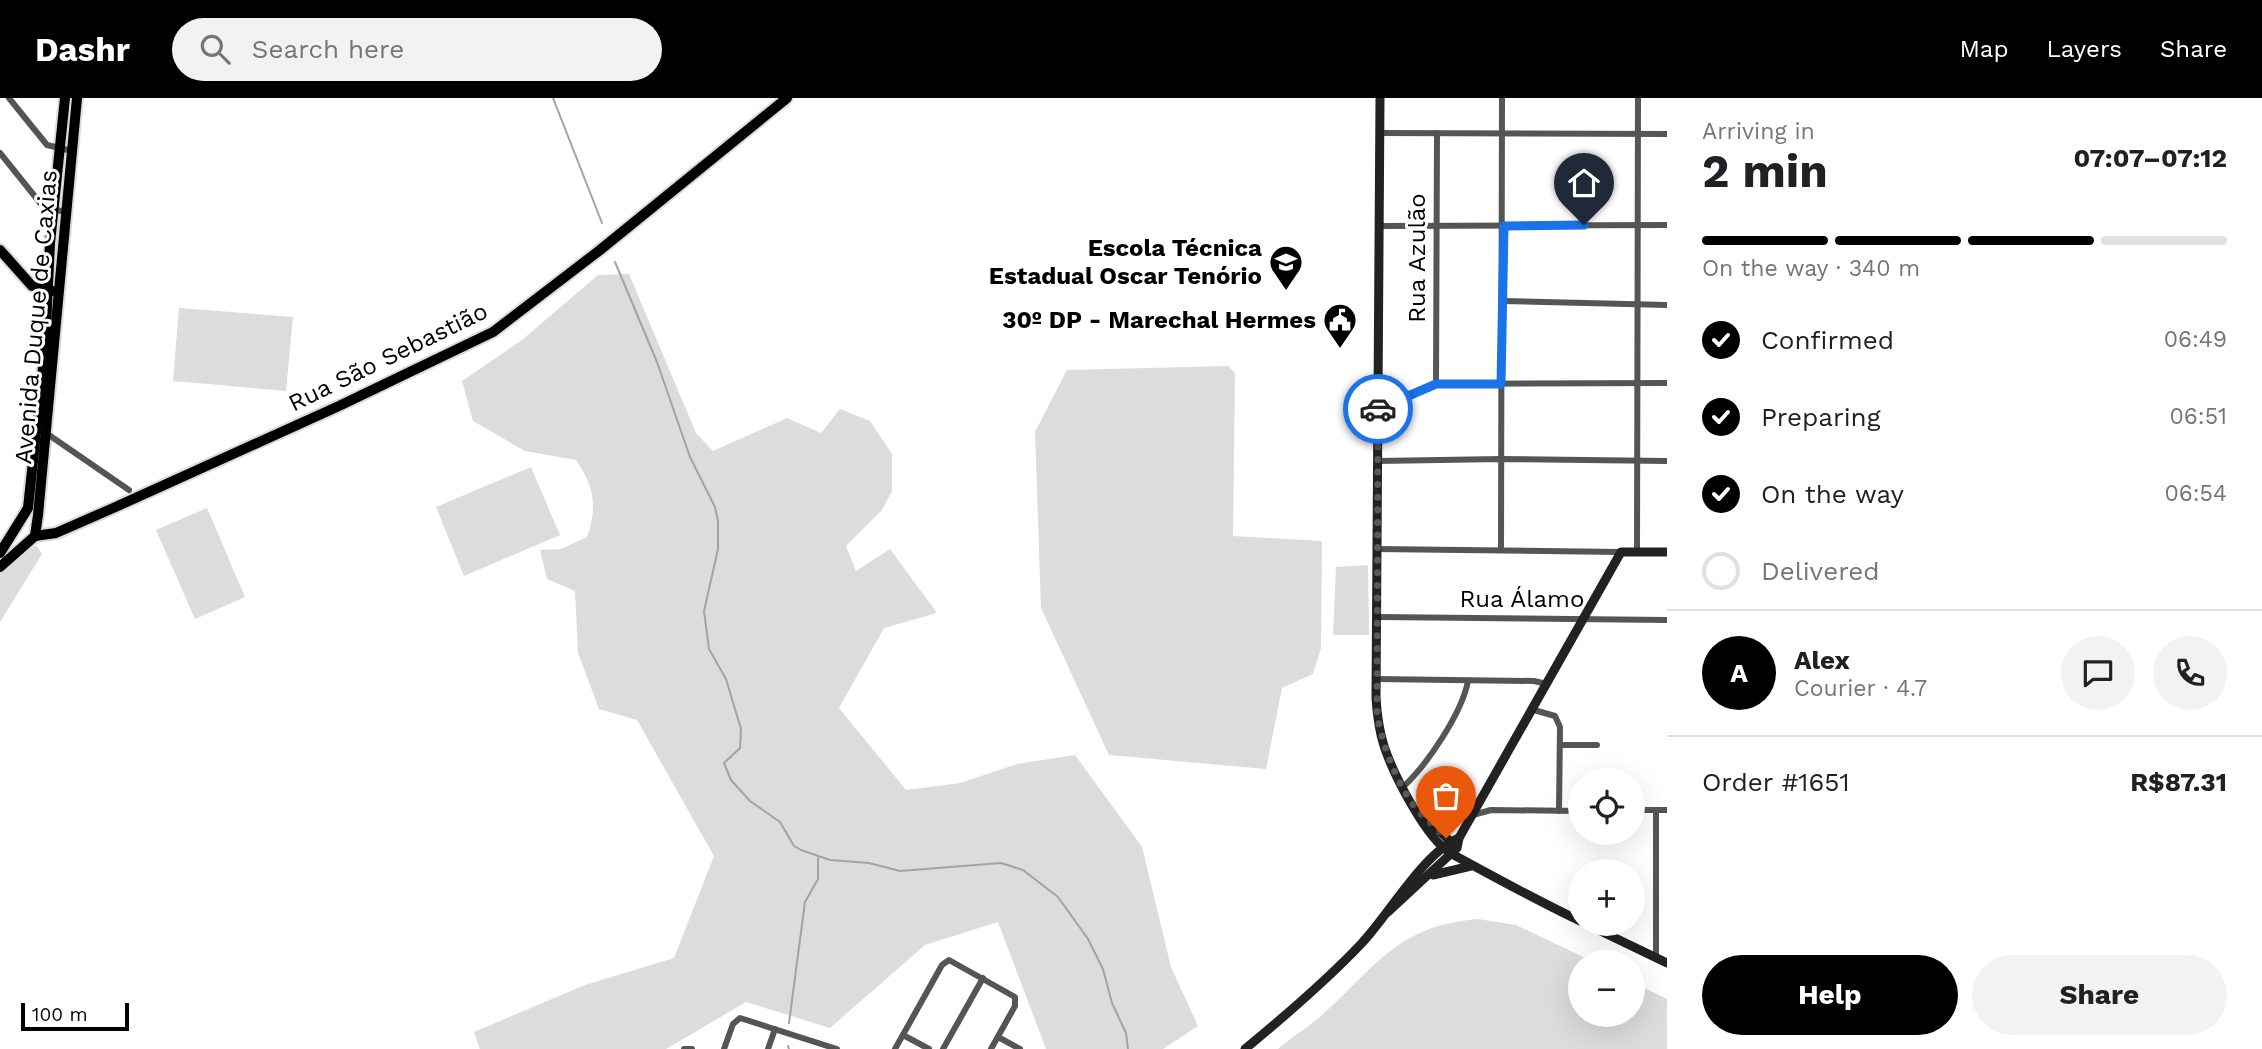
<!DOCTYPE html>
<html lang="en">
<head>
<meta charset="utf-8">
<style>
  :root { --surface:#fff; --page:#f2f2f2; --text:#202124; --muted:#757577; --line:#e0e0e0; --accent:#000 }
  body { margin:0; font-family:"Work Sans",sans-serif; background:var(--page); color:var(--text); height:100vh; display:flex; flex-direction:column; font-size:26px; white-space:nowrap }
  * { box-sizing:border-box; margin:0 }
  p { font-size:23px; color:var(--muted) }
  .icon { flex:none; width:38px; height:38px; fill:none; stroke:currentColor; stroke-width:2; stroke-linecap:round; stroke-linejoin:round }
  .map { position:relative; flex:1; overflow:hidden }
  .drawer { display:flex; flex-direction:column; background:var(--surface); width:595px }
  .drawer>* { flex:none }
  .controls { position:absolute; left:1568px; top:670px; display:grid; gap:14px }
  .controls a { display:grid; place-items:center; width:77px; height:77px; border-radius:50%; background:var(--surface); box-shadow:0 7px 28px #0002; font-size:35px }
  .scale { position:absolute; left:21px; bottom:18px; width:108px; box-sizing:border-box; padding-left:7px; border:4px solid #000; border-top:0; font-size:19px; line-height:24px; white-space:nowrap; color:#000; -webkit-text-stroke:5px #fff; paint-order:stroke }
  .pin { position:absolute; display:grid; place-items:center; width:60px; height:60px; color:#fff; margin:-72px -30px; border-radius:50% 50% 50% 0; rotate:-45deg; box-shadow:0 0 7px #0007 }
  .pin .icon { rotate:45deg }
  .courier { position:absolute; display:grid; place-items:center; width:70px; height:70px; margin:-35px; border:5px solid #1a73e8; border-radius:50%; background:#fff; color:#222; box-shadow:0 2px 9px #0007 }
  .overview em { font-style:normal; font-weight:700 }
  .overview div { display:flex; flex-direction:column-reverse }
  .overview { display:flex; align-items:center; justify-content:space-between; height:119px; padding:0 35px }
  h1 { font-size:46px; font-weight:700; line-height:52px }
  .bar { display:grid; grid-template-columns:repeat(4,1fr); gap:10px 7px; align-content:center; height:84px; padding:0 35px }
  .bar i { height:9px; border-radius:5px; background:var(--line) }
  .bar .active { background:var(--accent) }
  .bar p { grid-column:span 4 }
  .line { display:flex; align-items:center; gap:18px; padding:0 35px; border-top:2px solid var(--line) }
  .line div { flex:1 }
  .round { display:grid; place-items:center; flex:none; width:74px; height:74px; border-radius:37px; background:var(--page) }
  ol { padding:0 35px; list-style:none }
  li { display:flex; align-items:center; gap:21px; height:77px }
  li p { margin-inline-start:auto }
  li .icon { padding:7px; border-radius:50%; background:var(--accent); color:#fff; stroke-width:4 }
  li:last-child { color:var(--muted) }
  li i { width:38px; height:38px; border:4px solid var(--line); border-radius:50% }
  .action { display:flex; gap:14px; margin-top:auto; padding:14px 35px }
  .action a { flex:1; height:80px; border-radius:42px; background:var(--accent); color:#fff; font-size:28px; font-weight:700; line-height:80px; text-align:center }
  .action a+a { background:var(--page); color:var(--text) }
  header { display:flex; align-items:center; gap:42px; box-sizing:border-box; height:98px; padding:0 35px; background:var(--accent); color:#fff }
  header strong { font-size:33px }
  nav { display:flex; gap:38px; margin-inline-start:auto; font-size:24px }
  .search { width:490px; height:63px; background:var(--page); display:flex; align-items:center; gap:18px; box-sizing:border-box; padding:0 24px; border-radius:38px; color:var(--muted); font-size:26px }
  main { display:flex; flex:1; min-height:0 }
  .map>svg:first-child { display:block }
  .green { fill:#dcdcdc }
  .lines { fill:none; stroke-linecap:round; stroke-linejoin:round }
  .stream { stroke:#a3a3a3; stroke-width:2 }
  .primary-casing { stroke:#dbdbdb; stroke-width:14 }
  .street { stroke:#555; stroke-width:6 }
  .secondary { stroke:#222; stroke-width:9 }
  .primary { stroke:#000; stroke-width:10 }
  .done { stroke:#595959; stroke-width:7; stroke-dasharray:0 12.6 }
  .route { stroke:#1a73e8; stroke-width:9 }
  .labels { text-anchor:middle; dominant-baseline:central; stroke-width:6; stroke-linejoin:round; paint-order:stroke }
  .poi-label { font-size:24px; font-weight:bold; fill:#000; stroke:#fff; text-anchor:end }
  .street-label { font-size:24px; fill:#000; stroke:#fff }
</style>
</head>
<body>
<header>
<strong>Dashr</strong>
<div class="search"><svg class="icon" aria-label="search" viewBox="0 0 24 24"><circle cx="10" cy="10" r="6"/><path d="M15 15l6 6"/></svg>Search here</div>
<nav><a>Map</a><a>Layers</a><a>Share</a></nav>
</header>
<main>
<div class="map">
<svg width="1667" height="951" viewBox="0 0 1667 951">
  <rect width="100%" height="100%" fill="#fff"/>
  <g class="green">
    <path d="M629 176 696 335 713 353 787 320 821 335 840 311 870 323 892 356V393L882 412 846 448 856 473 890 451 937 515 884 530 839 610 906 692 960 685 1017 666 1075 657 1142 749 1171 869 1198 928 1163 951H1046L998 824 925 847 830 930 746 904 666 951H480L474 934 585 887 674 860 714 758 637 622 599 611 578 555 575 493 547 481 540 452 561 451 587 439C598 408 594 388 576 362L525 353 473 323 462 283 522 242 598 177Z"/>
    <path d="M179 210 293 219 286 293 173 283Z"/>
    <path d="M1228 268 1235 275 1233 438 1322 443 1321 550 1313 576 1282 590 1266 671 1109 657 1041 510 1035 334 1067 272Z"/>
    <path d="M531 369 560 437 464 478 436 409Z"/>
    <path d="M207 410 245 499 195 521 156 432Z"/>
    <path d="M37 448 42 456 0 524V472L14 455Z"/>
    <path d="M1368 467 1369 537H1333L1336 469Z"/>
    <path d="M1478 821 1516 827 1594 864H1580V917H1633V884L1667 901V951H1278C1291 939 1308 930 1321 918 1377 868 1396 828 1478 821Z"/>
  </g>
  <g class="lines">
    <g class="stream">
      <path d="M553 0 602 125"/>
      <path d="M615 164 657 264 690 359 715 409 718 423V451L704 513 709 551 726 581 741 631 740 650 724 665 731 682 750 703 780 724 794 748 801 752 830 762 869 765 900 773 1001 765 1023 772 1058 799 1088 841 1103 871 1112 905 1126 935 1128 951"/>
      <path d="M789 925 805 804 818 781V760"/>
      <path d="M788 948 789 951"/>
    </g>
    <defs>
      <g id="primary">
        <path d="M0 152 32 188 53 193"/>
        <path d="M35 438 56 435 111 411 339 308 493 234 600 152 787 0"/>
        <path d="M0 455 28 410 45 250 50 145 65 0"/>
        <path d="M0 469 35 438 38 417 77 0"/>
      </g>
    </defs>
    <use href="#primary" class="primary-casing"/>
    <g class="street">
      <path d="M9 0 47 47 72 53"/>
      <path d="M1379 35 1667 36"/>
      <path d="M0 55 41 106 47 110 66 114"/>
      <path d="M1380 128 1667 127"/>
      <path d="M1502 203 1667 207"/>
      <path d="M1436 286 1437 35"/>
      <path d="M1378 310 1436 286 1667 285"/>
      <path d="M46 335 129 392"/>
      <path d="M1377 363 1501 361 1667 363"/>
      <path d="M1376 451 1621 454"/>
      <path d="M1501 452 1502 0"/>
      <path d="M1637 454 1638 0"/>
      <path d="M1377 519 1667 522"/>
      <path d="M1376 581 1534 583 1547 586"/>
      <path d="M1534 612 1555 618 1560 629 1559 713"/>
      <path d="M1560 647H1597"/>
      <path d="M1403 689C1427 667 1462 615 1468 583"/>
      <path d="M1633 712H1667"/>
      <path d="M1656 712V860"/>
      <path d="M1473 717 1491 712 1580 713"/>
      <path d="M903 937 929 951"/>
      <path d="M998 939 1020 951"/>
      <path d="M684 951H692"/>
      <path d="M724 951 733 926 740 920 837 951"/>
      <path d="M768 951 775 931"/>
      <path d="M895 951 942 867 949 862 1015 899V908L991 951"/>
      <path d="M943 951 983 880"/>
    </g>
    <g class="secondary">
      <path d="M1380 0 1376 600C1377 616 1379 632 1384 648 1393 675 1426 742 1452 756 1494 779 1536 802 1580 823"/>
      <path d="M1424 718 1454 747"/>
      <path d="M1433 777 1471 768"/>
      <path d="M1388 814 1457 750 1459 740 1621 454H1667"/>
      <path d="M1586 826 1667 865"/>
      <path d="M1245 951C1285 918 1325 884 1361 846 1388 818 1424 754 1459 740"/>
    </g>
    <use href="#primary" class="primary"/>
  </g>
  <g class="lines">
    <path class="done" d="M1378 311 1377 618C1384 650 1395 682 1415 709 1424 720 1436 729 1446 740"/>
    <path class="route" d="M1378 311 1436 286H1501L1504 128 1584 127"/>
  </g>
  <defs>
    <symbol id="university-pin" viewBox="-11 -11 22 30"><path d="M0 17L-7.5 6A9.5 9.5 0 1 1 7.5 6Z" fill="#000" stroke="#fff"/><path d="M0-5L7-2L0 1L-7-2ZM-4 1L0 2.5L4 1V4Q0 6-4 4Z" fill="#fff"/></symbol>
    <symbol id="civic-pin" viewBox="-11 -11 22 30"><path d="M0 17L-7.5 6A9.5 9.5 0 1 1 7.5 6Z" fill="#000" stroke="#fff"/><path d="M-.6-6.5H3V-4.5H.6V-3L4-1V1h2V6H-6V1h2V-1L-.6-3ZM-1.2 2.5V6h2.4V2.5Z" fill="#fff"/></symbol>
  </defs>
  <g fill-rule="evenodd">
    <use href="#university-pin" x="1267" y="145" width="38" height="52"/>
    <use href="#civic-pin" x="1321" y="203" width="38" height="52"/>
  </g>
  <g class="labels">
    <g class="poi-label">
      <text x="1262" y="150">Escola Técnica<tspan x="1262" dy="28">Estadual Oscar Tenório</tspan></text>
      <text x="1316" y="222">30º DP - Marechal Hermes</text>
    </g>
    <g class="street-label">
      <text transform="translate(1417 160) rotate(-90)">Rua Azulão</text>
      <text transform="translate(36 219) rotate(-85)">Avenida Duque de Caxias</text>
      <text transform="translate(388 259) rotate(-26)">Rua São Sebastião</text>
      <text x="1522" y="501">Rua Álamo</text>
    </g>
  </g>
</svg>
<div class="controls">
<a><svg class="icon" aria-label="locate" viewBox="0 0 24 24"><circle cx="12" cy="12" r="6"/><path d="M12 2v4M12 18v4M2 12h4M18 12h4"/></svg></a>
<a>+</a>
<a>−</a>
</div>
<div class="scale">100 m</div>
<div class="pin" style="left:1446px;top:740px;background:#ea580c"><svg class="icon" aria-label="bag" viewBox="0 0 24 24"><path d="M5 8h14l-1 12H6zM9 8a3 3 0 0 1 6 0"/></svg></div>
<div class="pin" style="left:1584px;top:127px;background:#1f2937"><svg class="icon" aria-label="home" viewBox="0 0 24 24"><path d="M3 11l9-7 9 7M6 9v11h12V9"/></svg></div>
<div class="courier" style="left:1378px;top:311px"><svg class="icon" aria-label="car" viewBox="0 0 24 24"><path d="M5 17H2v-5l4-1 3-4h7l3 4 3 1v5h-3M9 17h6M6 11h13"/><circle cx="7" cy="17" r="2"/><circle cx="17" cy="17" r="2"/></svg></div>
</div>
<section class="drawer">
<div class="overview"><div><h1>2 min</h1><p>Arriving in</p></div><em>07:07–07:12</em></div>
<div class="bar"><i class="active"></i><i class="active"></i><i class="active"></i><i></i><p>On the way · 340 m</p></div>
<ol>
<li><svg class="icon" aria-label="check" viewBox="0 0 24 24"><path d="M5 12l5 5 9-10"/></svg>Confirmed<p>06:49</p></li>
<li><svg class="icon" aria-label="check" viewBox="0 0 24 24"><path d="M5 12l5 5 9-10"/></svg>Preparing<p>06:51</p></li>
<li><svg class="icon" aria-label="check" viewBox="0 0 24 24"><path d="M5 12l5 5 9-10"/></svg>On the way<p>06:54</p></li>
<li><i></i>Delivered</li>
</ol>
<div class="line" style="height:126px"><b class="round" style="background:var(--accent);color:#fff">A</b><div><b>Alex</b><p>Courier · 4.7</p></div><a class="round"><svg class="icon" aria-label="chat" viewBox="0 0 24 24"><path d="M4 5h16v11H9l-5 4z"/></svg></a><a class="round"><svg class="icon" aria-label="phone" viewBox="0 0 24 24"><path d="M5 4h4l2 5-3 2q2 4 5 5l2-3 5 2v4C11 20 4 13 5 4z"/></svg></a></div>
<div class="line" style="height:91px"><div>Order #1651</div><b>R$87.31</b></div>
<div class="action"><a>Help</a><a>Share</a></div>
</section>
</main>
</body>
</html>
